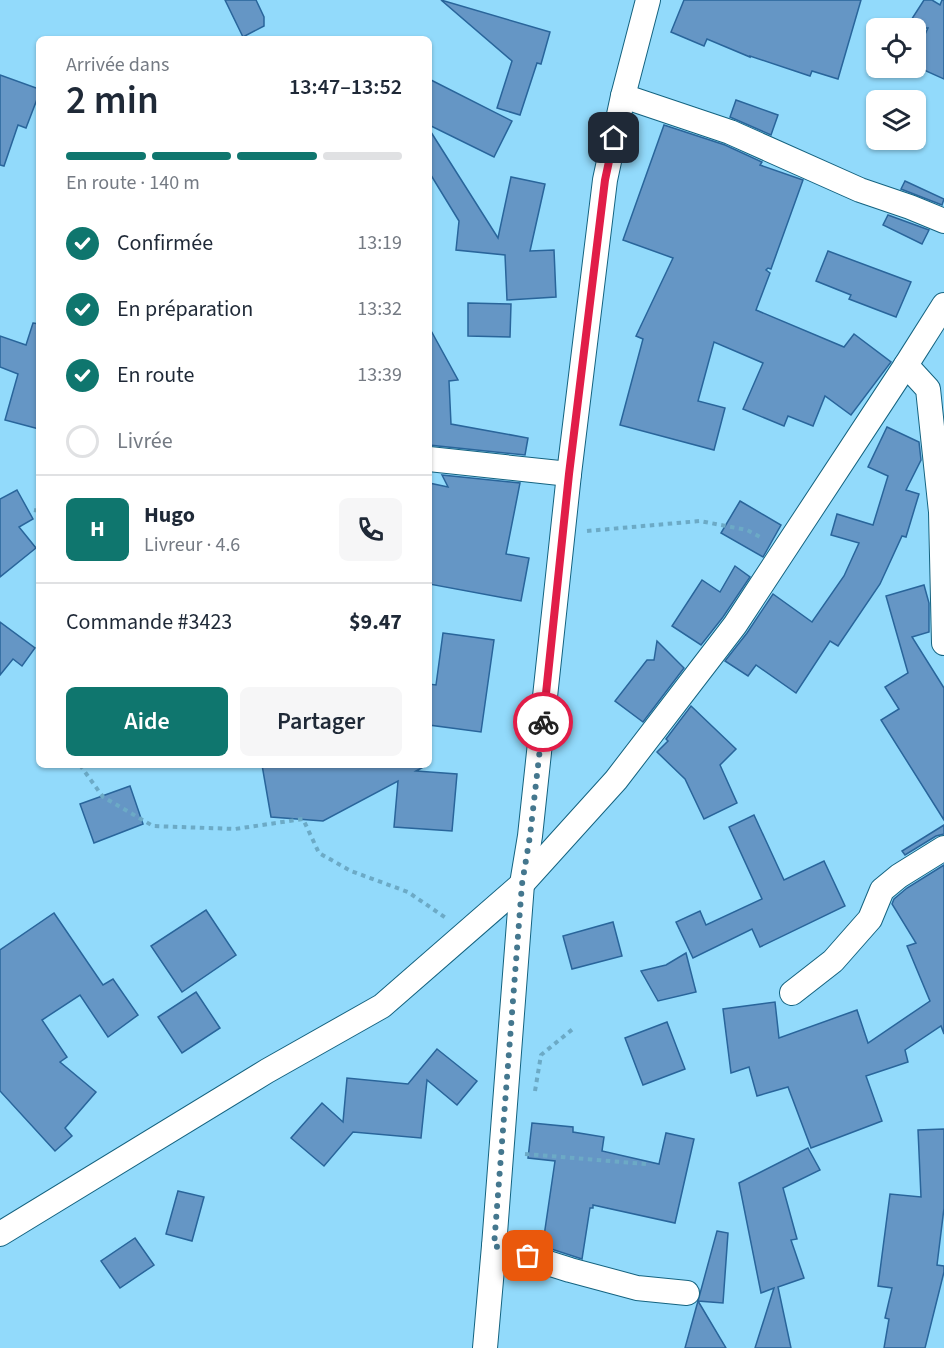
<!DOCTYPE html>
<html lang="fr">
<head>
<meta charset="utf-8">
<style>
  :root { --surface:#fff; --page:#f6f6f7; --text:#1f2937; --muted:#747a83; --line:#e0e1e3; --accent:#0f766e }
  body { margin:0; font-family:"Source Sans 3",sans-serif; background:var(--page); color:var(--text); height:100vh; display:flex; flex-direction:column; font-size:22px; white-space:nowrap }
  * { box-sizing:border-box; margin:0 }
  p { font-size:20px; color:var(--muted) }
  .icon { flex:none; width:33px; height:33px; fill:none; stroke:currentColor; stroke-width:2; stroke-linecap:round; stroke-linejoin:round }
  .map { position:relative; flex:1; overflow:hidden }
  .drawer { position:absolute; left:36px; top:36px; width:396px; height:732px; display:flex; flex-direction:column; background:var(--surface); border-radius:9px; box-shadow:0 2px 4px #0004 }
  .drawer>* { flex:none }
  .controls { position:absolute; left:866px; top:18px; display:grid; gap:12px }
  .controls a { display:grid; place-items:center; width:60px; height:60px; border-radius:9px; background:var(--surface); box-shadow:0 2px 4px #0004; font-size:30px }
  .pin { position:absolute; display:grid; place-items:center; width:51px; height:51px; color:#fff; margin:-26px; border-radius:12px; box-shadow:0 3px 9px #0006 }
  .courier { position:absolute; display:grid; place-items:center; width:60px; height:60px; margin:-30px; border:4px solid #e11d48; border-radius:50%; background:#fff; color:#222; box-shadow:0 2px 8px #0007 }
  .headline em { font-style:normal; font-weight:600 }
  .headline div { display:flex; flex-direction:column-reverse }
  .headline { display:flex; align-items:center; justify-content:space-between; height:102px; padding:0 30px }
  h1 { font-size:39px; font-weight:600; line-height:45px }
  .bar { display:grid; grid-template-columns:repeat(4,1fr); gap:9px 6px; align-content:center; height:72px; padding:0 30px }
  .bar i { height:8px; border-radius:4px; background:var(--line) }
  .bar .current { background:var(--accent) }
  .bar p { grid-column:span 4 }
  .line { display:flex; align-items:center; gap:15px; padding:0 30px; border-top:2px solid var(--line) }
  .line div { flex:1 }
  .round { display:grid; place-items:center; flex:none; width:63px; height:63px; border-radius:9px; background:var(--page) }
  ol { padding:0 30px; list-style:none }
  li { display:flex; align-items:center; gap:18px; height:66px }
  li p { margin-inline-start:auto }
  li .icon { padding:6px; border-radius:50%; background:var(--accent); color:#fff; stroke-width:4 }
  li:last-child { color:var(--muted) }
  li i { width:33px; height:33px; border:3px solid var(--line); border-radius:50% }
  .cta { display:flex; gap:12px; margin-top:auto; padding:12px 30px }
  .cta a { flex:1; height:69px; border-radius:9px; background:var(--accent); color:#fff; font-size:24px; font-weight:600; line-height:69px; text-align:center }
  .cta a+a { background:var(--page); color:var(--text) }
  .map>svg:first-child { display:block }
  .building { fill:#6596c5; stroke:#29659b; stroke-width:1.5 }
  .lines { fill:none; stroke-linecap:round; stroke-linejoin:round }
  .minor-casing { stroke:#146380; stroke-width:26 }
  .path { stroke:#6caac6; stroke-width:4; stroke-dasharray:4.5 4.5; stroke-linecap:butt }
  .minor { stroke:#fff; stroke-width:24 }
  .done { stroke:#44778e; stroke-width:6; stroke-dasharray:0 10.8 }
  .route { stroke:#e11d48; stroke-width:8 }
</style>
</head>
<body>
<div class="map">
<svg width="944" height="1348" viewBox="0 0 944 1348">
  <rect width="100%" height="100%" fill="#92dafb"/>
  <g class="building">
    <path d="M225 0H256L264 17V26L243 37Z"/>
    <path d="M441 0 550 32 541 64 537 63 520 115 497 108 512 61Z"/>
    <path d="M684 0H861L838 79 812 71 810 76 750 56V57L707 39 704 46 671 32Z"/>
    <path d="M924 0H932L940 5 942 0H944V79L915 66V56L928 28H906Z"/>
    <path d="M0 75 39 89V94L26 128 18 125 4 166 0 165Z"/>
    <path d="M429 79 512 121 494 157 429 125Z"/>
    <path d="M736 100 778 115 771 135 730 117Z"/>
    <path d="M664 125 725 145 762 162 760 165 803 180 771 269 768 268 766 270 770 273 756 310 844 347 854 334 891 362 851 415 825 396 813 426 788 416 784 426 743 409 763 363 714 342 698 401 725 408 714 450 620 425 643 339 636 336 673 258 623 240Z"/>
    <path d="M429 129 498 238 511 177 545 184 530 251 554 250 556 297 507 300 505 255 456 250 459 221 429 172Z"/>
    <path d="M905 181 944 199 942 205 901 189Z"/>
    <path d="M888 215 929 230 922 244 883 225Z"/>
    <path d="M828 251 911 282 896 317 849 299 851 295 816 281Z"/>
    <path d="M468 303 511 304 510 337 468 336Z"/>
    <path d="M33 323 39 324V429L5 420 18 374 0 367V336L26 345Z"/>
    <path d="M429 327 458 380 449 381 451 424 528 438 525 455 429 445Z"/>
    <path d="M887 427 919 442 921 460 906 490 919 494 906 537 902 536 880 584 838 646 830 641 796 693 756 665 748 676 725 661 747 633 773 594 812 622 844 576 859 543 831 535 837 514 873 525 888 476 868 467Z"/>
    <path d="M442 475 520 483 506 554 529 558 521 601 429 584V483L448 487Z"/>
    <path d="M17 490 33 519 19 527 36 548 0 577V499Z"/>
    <path d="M740 501 781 525 763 557 721 533Z"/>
    <path d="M735 566 750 577 723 617 701 645 672 626 702 580 720 592Z"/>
    <path d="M924 585 929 603V632L912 637 944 688V820L881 720 899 709 885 687 908 673 886 596Z"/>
    <path d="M0 622 35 648 22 666 13 659 0 675Z"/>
    <path d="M443 633 494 640 481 732 429 725V684L436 685Z"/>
    <path d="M657 641 684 668 643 722 615 701 647 660H654Z"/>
    <path d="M691 706 736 749 720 765 737 803 704 819 685 779 657 752 668 741 666 739Z"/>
    <path d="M262 765H427L416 771 457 774 452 831 394 827 398 781 323 821 271 817Z"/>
    <path d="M130 786 143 824 94 843 80 804Z"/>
    <path d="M754 815 784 880 824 861 845 906 760 947 752 929 693 958 676 922 700 911 706 925 762 899 729 827Z"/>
    <path d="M944 825V834L936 836 905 855 902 851Z"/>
    <path d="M944 865V1034L941 1026 905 1050 908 1062 866 1076 882 1121 811 1148 788 1087 757 1096 749 1067 731 1073 723 1009 775 1002 779 1038 857 1010 868 1043 930 1001 907 946 916 943 892 904 894 899 907 888Z"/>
    <path d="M206 910 236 955 182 992 151 946Z"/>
    <path d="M54 913 103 985 113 979 138 1015 108 1037 80 995 42 1020 67 1057 60 1062 96 1092 65 1128 72 1136 55 1151 0 1091V950Z"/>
    <path d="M613 922 622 956 572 969 563 936Z"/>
    <path d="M686 953 696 992 658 1001 641 971 666 965Z"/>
    <path d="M196 992 220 1028 182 1053 158 1017Z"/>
    <path d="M667 1022 685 1069 643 1085 625 1038Z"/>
    <path d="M437 1049 477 1081 457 1105 427 1080 421 1138 353 1132 324 1166 291 1138 322 1103 343 1122 347 1078 408 1084Z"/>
    <path d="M532 1123 573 1127V1132L604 1137 602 1151 659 1164 666 1133 694 1139 675 1223 593 1205V1208H590L582 1259 539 1245 540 1235 544 1236 555 1161 528 1158Z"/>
    <path d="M944 1129V1208L937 1265 944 1266V1272L925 1348H884L889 1319 885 1318 892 1288 878 1286 890 1194 921 1197 918 1130Z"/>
    <path d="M808 1148 820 1170 783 1188 797 1239 791 1240 804 1278 778 1287 791 1348H755L774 1288 761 1293 739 1183Z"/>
    <path d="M178 1191 204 1197 192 1241 166 1234Z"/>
    <path d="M717 1231 728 1233 723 1303 698 1301Z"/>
    <path d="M135 1238 154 1265 120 1288 101 1261Z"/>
    <path d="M698 1301 726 1348H685Z"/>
  </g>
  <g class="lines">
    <defs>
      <g id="minor">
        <path d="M623 96 730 132 860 190 910 207 944 221"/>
        <path d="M906 365 928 389 941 512 944 643"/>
        <path d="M429 459 569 474"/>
        <path d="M792 993 833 961 870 919 882 890 899 876 944 848"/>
        <path d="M0 1234 267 1071 382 1006 522 884 616 780 735 625 906 365 944 305"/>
        <path d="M494 1246 570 1270 637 1288 687 1293"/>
        <path d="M485 1348 494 1246 522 884 530 836 569 474 605 180 623 96 648 0"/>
      </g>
    </defs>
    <use href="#minor" class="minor-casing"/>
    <g class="path">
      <path d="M34 510 39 511"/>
      <path d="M587 531 700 521 747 530 762 538"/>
      <path d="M80 765 103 797 153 826 235 829 303 819 319 853 351 871 408 892 446 918"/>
      <path d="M535 1091 541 1055 574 1028"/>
      <path d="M525 1154 646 1164"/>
    </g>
    <use href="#minor" class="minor"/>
  </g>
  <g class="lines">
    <path class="done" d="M528 1256 494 1246 522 884 530 836 543 722"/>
    <path class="route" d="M543 722 569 474 605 180 614 138"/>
  </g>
</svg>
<div class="controls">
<a><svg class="icon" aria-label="locate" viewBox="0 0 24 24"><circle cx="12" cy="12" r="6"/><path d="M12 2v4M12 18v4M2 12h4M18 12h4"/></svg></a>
<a><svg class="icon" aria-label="layers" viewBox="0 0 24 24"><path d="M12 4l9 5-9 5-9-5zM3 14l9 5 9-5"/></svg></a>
</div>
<div class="pin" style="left:528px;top:1256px;background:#ea580c"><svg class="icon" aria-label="bag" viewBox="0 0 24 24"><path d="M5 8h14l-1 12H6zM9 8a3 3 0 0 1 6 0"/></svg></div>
<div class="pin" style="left:614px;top:138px;background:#1f2937"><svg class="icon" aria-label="home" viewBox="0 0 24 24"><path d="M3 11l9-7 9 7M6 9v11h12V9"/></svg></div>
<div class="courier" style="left:543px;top:722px"><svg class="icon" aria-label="bike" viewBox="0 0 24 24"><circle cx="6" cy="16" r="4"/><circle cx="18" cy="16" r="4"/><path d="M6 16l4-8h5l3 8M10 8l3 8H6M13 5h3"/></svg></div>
<section class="drawer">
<div class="headline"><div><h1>2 min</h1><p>Arrivée dans</p></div><em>13:47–13:52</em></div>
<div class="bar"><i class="current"></i><i class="current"></i><i class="current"></i><i></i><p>En route · 140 m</p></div>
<ol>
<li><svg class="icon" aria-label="check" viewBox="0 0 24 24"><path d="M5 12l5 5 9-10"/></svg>Confirmée<p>13:19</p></li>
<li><svg class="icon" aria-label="check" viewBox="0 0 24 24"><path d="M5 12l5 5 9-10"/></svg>En préparation<p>13:32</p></li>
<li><svg class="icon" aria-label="check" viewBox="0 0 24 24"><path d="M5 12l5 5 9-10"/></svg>En route<p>13:39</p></li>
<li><i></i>Livrée</li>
</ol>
<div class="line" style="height:108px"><b class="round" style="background:var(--accent);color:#fff">H</b><div><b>Hugo</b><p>Livreur · 4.6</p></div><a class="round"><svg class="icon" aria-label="phone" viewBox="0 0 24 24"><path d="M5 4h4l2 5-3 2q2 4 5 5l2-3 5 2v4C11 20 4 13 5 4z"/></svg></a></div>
<div class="line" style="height:78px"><div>Commande #3423</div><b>$9.47</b></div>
<div class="cta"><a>Aide</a><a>Partager</a></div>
</section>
</div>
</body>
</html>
